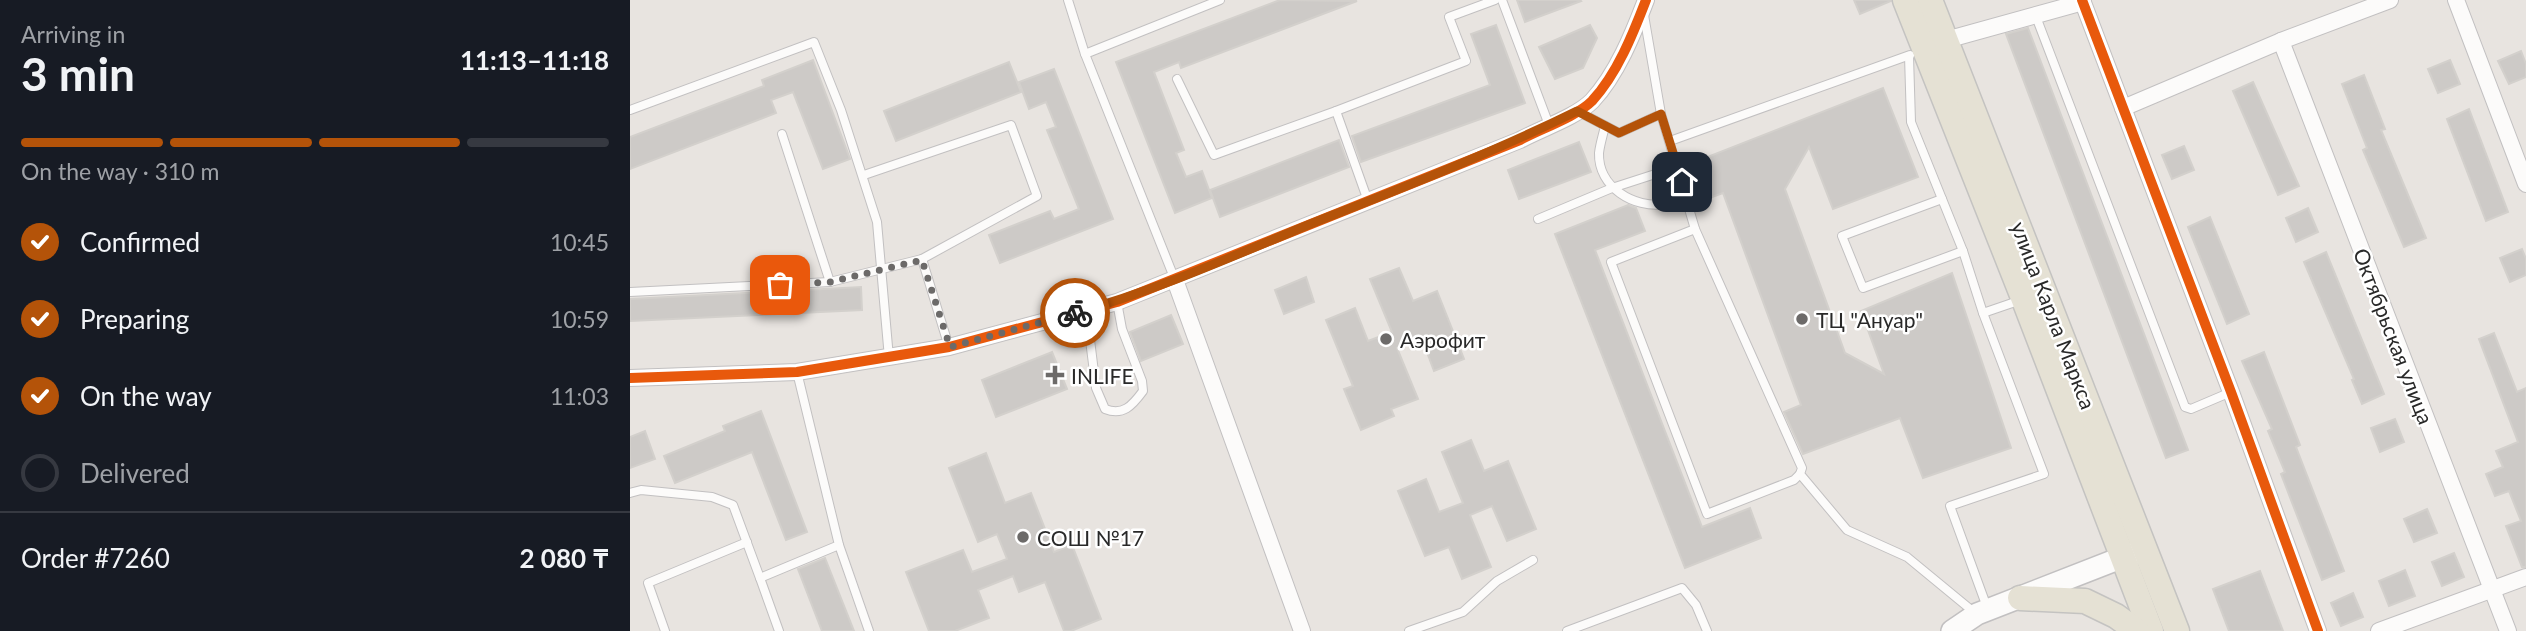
<!DOCTYPE html>
<html lang="en">
<head>
<meta charset="utf-8">
<style>
  :root { --surface:#171b24; --page:#20242c; --text:#f1f3f6; --muted:#9ea1a6; --line:#363941; --accent:#b45309 }
  body { margin:0; font-family:Lato,sans-serif; background:var(--page); color:var(--text); height:100vh; display:flex; flex-direction:column; font-size:26px; white-space:nowrap }
  * { box-sizing:border-box; margin:0 }
  p { font-size:23px; color:var(--muted) }
  .icon { flex:none; width:38px; height:38px; fill:none; stroke:currentColor; stroke-width:2; stroke-linecap:round; stroke-linejoin:round }
  .map { position:relative; flex:1; overflow:hidden }
  .sheet { display:flex; flex-direction:column; background:var(--surface); width:630px }
  .sheet>* { flex:none }
  .pin { position:absolute; display:grid; place-items:center; width:60px; height:60px; color:#fff; margin:-30px; border-radius:14px; box-shadow:0 4px 10px #0006 }
  .courier { position:absolute; display:grid; place-items:center; width:70px; height:70px; margin:-35px; border:5px solid #b45309; border-radius:50%; background:#fff; color:#222; box-shadow:0 2px 9px #0007 }
  .overview em { font-style:normal; font-weight:700 }
  .overview div { display:flex; flex-direction:column-reverse }
  .overview { display:flex; align-items:center; justify-content:space-between; height:119px; padding:0 21px }
  h1 { font-size:46px; font-weight:700; line-height:52px }
  .bar { display:grid; grid-template-columns:repeat(4,1fr); gap:10px 7px; align-content:center; height:84px; padding:0 21px }
  .bar i { height:9px; border-radius:5px; background:var(--line) }
  .bar .active { background:var(--accent) }
  .bar p { grid-column:span 4 }
  .line { display:flex; align-items:center; gap:18px; padding:0 21px; border-top:2px solid var(--line) }
  .line div { flex:1 }
  ol { padding:0 21px; list-style:none }
  li { display:flex; align-items:center; gap:21px; height:77px }
  li p { margin-inline-start:auto }
  li .icon { padding:7px; border-radius:50%; background:var(--accent); color:#fff; stroke-width:4 }
  li:last-child { color:var(--muted) }
  li i { width:38px; height:38px; border:4px solid var(--line); border-radius:50% }
  main { display:flex; flex:1; min-height:0 }
  .map>svg:first-child { display:block }
  .building { fill:#cdcac7; stroke:#d3d0cc; stroke-width:2 }
  .lines { fill:none; stroke-linecap:round; stroke-linejoin:round }
  .lane-casing { stroke:#c2c0c1; stroke-width:10 }
  .street-casing { stroke:#c2c0c1; stroke-width:18 }
  .secondary-casing { stroke:#c2c0c1; stroke-width:24 }
  .primary-casing { stroke:#c4c3c1; stroke-width:27 }
  .lane { stroke:#fcfbfa; stroke-width:8 }
  .street { stroke:#fcfbfa; stroke-width:16 }
  .secondary { stroke:#fcfbfa; stroke-width:21 }
  .primary { stroke:#e5e1d4; stroke-width:24 }
  .cycleway-casing { stroke:#fff; stroke-width:15 }
  .cycleway { stroke:#e8590c; stroke-width:10 }
  .done { stroke:#6c6a69; stroke-width:7; stroke-dasharray:0 12.6 }
  .route { stroke:#b45309; stroke-width:9 }
  .poi-dot { fill:#6c6a69; stroke:#fff; stroke-width:2.5 }
  .labels { text-anchor:middle; dominant-baseline:central; stroke-width:5; stroke-linejoin:round; paint-order:stroke }
  .street-label { font-size:21px; fill:#292929; stroke:#fff }
  .poi-label { font-size:21px; fill:#292929; stroke:#fff; text-anchor:start }
</style>
</head>
<body>
<main>
<section class="sheet">
<div class="overview"><div><h1>3 min</h1><p>Arriving in</p></div><em>11:13–11:18</em></div>
<div class="bar"><i class="active"></i><i class="active"></i><i class="active"></i><i></i><p>On the way · 310 m</p></div>
<ol>
<li><svg class="icon" aria-label="check" viewBox="0 0 24 24"><path d="M5 12l5 5 9-10"/></svg>Confirmed<p>10:45</p></li>
<li><svg class="icon" aria-label="check" viewBox="0 0 24 24"><path d="M5 12l5 5 9-10"/></svg>Preparing<p>10:59</p></li>
<li><svg class="icon" aria-label="check" viewBox="0 0 24 24"><path d="M5 12l5 5 9-10"/></svg>On the way<p>11:03</p></li>
<li><i></i>Delivered</li>
</ol>
<div class="line" style="height:91px"><div>Order #7260</div><b>2 080 ₸</b></div>
</section>
<div class="map">
<svg width="1896" height="631" viewBox="0 0 1896 631">
  <rect width="100%" height="100%" fill="#e8e4e0"/>
  <g class="building">
    <path d="M650 0 727 1 551 68 549 62 524 72 554 150 546 153 556 177 572 171 582 198 545 213 486 62Z"/>
    <path d="M887 0H950L951 1 895 22Z"/>
    <path d="M1224 0H1260L1261 1 1230 14Z"/>
    <path d="M866 25 895 103 731 162 722 136 860 85 841 34Z"/>
    <path d="M960 25 967 38 953 68 925 79 909 47Z"/>
    <path d="M1398 28 1558 450 1536 458 1376 34Z"/>
    <path d="M1891 51 1896 64V77L1879 84 1868 61Z"/>
    <path d="M183 60 220 159 193 169 163 92 141 100 146 113 0 169V137L134 86 132 80Z"/>
    <path d="M1820 60 1830 84 1808 93 1798 69Z"/>
    <path d="M379 62 391 92 266 141 254 111Z"/>
    <path d="M424 69 483 219 370 263 359 235 420 211 424 219 449 209 417 130 426 127 416 102 399 109 389 82Z"/>
    <path d="M1734 75 1755 129 1751 130 1796 238 1774 247 1733 150 1737 148 1712 84Z"/>
    <path d="M1623 82 1669 186 1648 195 1603 91Z"/>
    <path d="M1253 88 1288 177 1203 209 1179 147 1155 189 1215 353 1254 374 1231 311 1322 273 1381 448 1293 478 1270 418 1173 454 1154 412 1171 405 1093 193 1071 201 1057 165Z"/>
    <path d="M1839 109 1878 212 1856 221 1817 119Z"/>
    <path d="M709 140 719 167 590 217 580 190Z"/>
    <path d="M949 142 961 172 889 199 878 170Z"/>
    <path d="M1554 146 1564 170 1542 179 1532 155Z"/>
    <path d="M998 205 1006 208 1015 231 965 250 1072 527 1120 508 1131 538 1055 568 925 234Z"/>
    <path d="M1678 208 1688 232 1666 242 1656 218Z"/>
    <path d="M1580 217 1619 314 1597 324 1558 227Z"/>
    <path d="M1892 249 1896 259V275L1880 282 1870 258Z"/>
    <path d="M1696 252 1754 394 1732 404 1722 380 1724 379 1674 262Z"/>
    <path d="M769 268 783 301 807 291 834 359 804 371 792 339 767 348 788 399 761 409 764 416 731 430 714 389 723 386 696 320 725 308 738 341 762 332 740 279Z"/>
    <path d="M676 277 684 302 654 314 645 290Z"/>
    <path d="M231 287 232 310 0 321V299Z"/>
    <path d="M541 315 553 344 511 361 500 332Z"/>
    <path d="M1864 333 1887 392 1896 388V567H1892L1876 526 1891 521 1879 491 1865 496 1856 474 1873 467 1866 451 1888 442 1849 339Z"/>
    <path d="M422 352 437 389 366 417 352 380Z"/>
    <path d="M1634 352 1670 445 1666 447 1714 571 1692 580 1651 474 1655 472 1638 431 1642 429 1612 361Z"/>
    <path d="M131 411 177 532 156 540 122 452 45 483 34 456 95 431 93 426Z"/>
    <path d="M1765 419 1774 442 1750 452 1741 428Z"/>
    <path d="M15 431 25 459 0 468V437Z"/>
    <path d="M841 440 854 471 878 461 906 529 877 541 862 506 840 515 861 567 832 579 819 547 795 556 768 491 796 479 809 512 833 503 812 452Z"/>
    <path d="M356 453 375 503 401 493 424 552 442 545 471 619 441 631H434L415 582 389 592 383 576 348 590 359 618 325 631H299L276 572 333 550 342 572 377 559 367 534 348 542 319 468Z"/>
    <path d="M1797 509 1807 533 1784 542 1774 519Z"/>
    <path d="M1824 553 1834 577 1812 586 1802 562Z"/>
    <path d="M195 558 224 631H192L168 569Z"/>
    <path d="M1775 570 1785 596 1759 606 1749 581Z"/>
    <path d="M1630 571 1653 631H1599L1583 589Z"/>
    <path d="M1723 593 1733 617 1711 626 1701 603Z"/>
  </g>
  <g class="lines">
    <defs>
      <g id="lane">
        <path d="M438 0 455 54"/>
        <path d="M872 0 919 125"/>
        <path d="M1405 14 1555 407 1561 409 1601 392"/>
        <path d="M1014 15 1031 114 1065 229 1172 468 1170 474 1217 530 1277 557 1345 613"/>
        <path d="M1279 56 1281 122 1333 251 1353 313 1391 300"/>
        <path d="M547 79 584 155 706 111"/>
        <path d="M0 110 184 42 211 110 247 222 259 358"/>
        <path d="M949 112 989 133 1031 114"/>
        <path d="M975 126C973 135 970 144 969 153 968 187 1004 209 1035 204 1042 204 1049 200 1056 198"/>
        <path d="M152 134 200 282"/>
        <path d="M1040 141 1280 55"/>
        <path d="M234 175 381 125 407 196 292 259 319 347"/>
        <path d="M1312 199 1212 236 1233 288 1333 251"/>
        <path d="M738 201 706 111 836 61 819 17 865 0"/>
        <path d="M908 219 982 188 1047 167"/>
        <path d="M1065 229 981 262 1077 514 1164 480 1170 474"/>
        <path d="M545 280 455 54 590 0"/>
        <path d="M0 292 200 282 292 259"/>
        <path d="M450 312 460 340 466 388 475 409C493 416 502 406 513 391L512 381 492 329 487 302"/>
        <path d="M1353 313 1414 474 1320 506 1358 610"/>
        <path d="M0 493 11 490 82 497 103 505 130 578"/>
        <path d="M209 545 239 631"/>
        <path d="M35 631 18 583 117 542"/>
        <path d="M149 631 130 578 209 545 167 372"/>
        <path d="M779 631 833 612 867 581 903 560"/>
        <path d="M937 631 1052 588 1066 605 1077 631"/>
      </g>
      <g id="street">
        <path d="M1452 0 1601 392 1688 631"/>
        <path d="M1826 0 1896 184"/>
        <path d="M1316 40 1453 2"/>
        <path d="M1651 41 1878 631"/>
        <path d="M1493 108 1651 41 1760 0"/>
        <path d="M545 280 672 631"/>
        <path d="M0 378 167 372 319 347 487 302 890 140C910 129 946 117 962 101 987 74 1003 34 1016 0"/>
        <path d="M1749 631 1896 577"/>
      </g>
      <path id="secondary" d="M1322 631 1347 614 1506 552"/>
      <g id="primary">
        <path d="M1275 0 1394 300 1521 631"/>
        <path d="M1300 0 1547 631"/>
        <path d="M1390 598 1455 601 1486 616 1507 631"/>
      </g>
    </defs>
    <use href="#lane" class="lane-casing"/>
    <use href="#street" class="street-casing"/>
    <use href="#secondary" class="secondary-casing"/>
    <use href="#primary" class="primary-casing"/>
    <use href="#lane" class="lane"/>
    <use href="#street" class="street"/>
    <use href="#secondary" class="secondary"/>
    <use href="#primary" class="primary"/>
    <defs>
      <g id="cycleway">
        <path d="M1452 0 1601 392 1688 631"/>
        <path d="M0 378 167 372 319 347 487 302 890 140C910 129 946 117 962 101 987 74 1003 34 1016 0"/>
      </g>
    </defs>
    <use href="#cycleway" class="cycleway-casing"/>
    <use href="#cycleway" class="cycleway"/>
  </g>
  <g class="lines">
    <path class="done" d="M150 285 200 282 292 260 320 347 445 313"/>
    <path class="route" d="M445 313C525 291 601 257 678 225 769 189 860 154 947 111L989 133 1031 114 1052 182"/>
  </g>
  <g class="poi-dot">
    <circle cx="1172" cy="319" r="7"/>
    <circle cx="756" cy="339" r="7"/>
    <path d="M421.5 364.5h7v7h7v7h-7v7h-7v-7h-7v-7h7z"/>
    <circle cx="393" cy="537" r="7"/>
  </g>
  <g class="labels">
    <g class="street-label">
      <text transform="translate(1424 315) rotate(69)">улица Карла Маркса</text>
      <text transform="translate(1764 336) rotate(69)">Октябрьская улица</text>
    </g>
    <g class="poi-label">
      <text x="1186" y="319">ТЦ "Ануар"</text>
      <text x="770" y="339">Аэрофит</text>
      <text x="441" y="375">INLIFE</text>
      <text x="407" y="537">СОШ №17</text>
    </g>
  </g>
</svg>
<div class="pin" style="left:150px;top:285px;background:#ea580c"><svg class="icon" aria-label="bag" viewBox="0 0 24 24"><path d="M5 8h14l-1 12H6zM9 8a3 3 0 0 1 6 0"/></svg></div>
<div class="pin" style="left:1052px;top:182px;background:#1f2937"><svg class="icon" aria-label="home" viewBox="0 0 24 24"><path d="M3 11l9-7 9 7M6 9v11h12V9"/></svg></div>
<div class="courier" style="left:445px;top:313px"><svg class="icon" aria-label="bike" viewBox="0 0 24 24"><circle cx="6" cy="16" r="4"/><circle cx="18" cy="16" r="4"/><path d="M6 16l4-8h5l3 8M10 8l3 8H6M13 5h3"/></svg></div>
</div>
</main>
</body>
</html>
